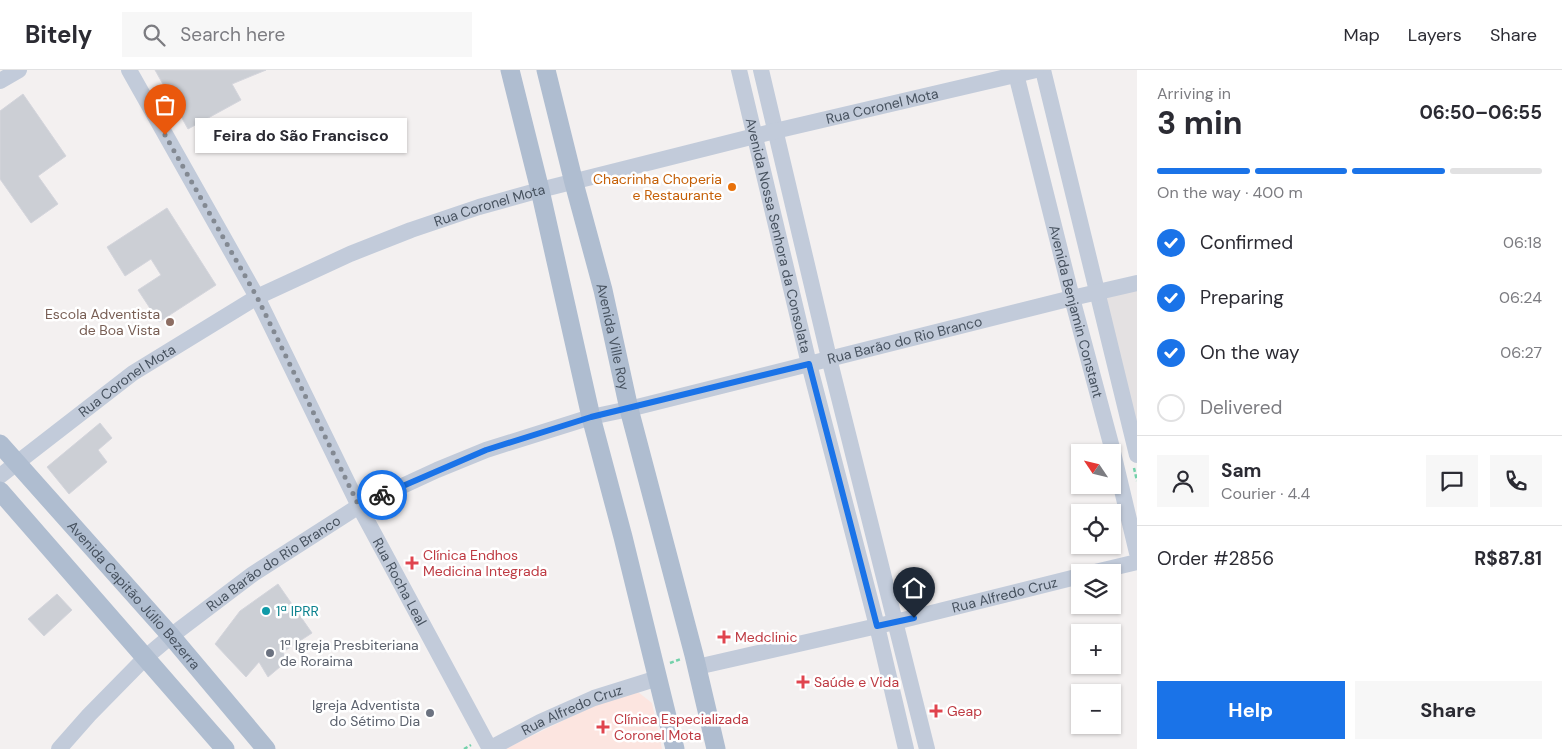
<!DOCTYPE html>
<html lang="en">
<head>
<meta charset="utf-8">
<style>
  :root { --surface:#fff; --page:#f7f7f7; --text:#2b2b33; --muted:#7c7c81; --line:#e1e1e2; --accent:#1a73e8 }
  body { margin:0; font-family:"DM Sans",sans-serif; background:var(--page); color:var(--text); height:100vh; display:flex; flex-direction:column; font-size:19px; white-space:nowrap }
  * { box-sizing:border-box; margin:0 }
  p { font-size:16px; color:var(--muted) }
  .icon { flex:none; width:28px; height:28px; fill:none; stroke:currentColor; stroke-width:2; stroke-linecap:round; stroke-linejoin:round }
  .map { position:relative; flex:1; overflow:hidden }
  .details { display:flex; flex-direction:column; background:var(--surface); width:425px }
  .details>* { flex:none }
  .needle { width:32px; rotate:305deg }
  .fabs { position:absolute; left:1071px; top:374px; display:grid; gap:10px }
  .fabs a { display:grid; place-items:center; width:50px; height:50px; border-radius:0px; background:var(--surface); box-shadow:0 1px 4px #0004; font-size:25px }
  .pin { position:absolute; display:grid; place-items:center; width:42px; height:42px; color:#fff; margin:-51px -21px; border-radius:50% 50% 50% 0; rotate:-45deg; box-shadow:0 0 5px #0007 }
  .pin .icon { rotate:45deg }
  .courier { position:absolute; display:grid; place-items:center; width:50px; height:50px; margin:-25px; border:4px solid #1a73e8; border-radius:50%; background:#fff; color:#222; box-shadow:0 1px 6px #0007 }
  .bubble { position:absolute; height:35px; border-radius:0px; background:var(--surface); box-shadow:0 1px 4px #0004; font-size:16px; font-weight:700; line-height:35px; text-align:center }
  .headline em { font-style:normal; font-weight:700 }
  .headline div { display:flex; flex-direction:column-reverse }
  .headline { display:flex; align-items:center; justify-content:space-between; height:85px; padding:0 20px }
  h1 { font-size:32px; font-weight:700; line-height:38px }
  .bar { display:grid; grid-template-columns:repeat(4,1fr); gap:8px 5px; align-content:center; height:60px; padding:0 20px }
  .bar i { height:6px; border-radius:4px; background:var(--line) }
  .bar .selected { background:var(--accent) }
  .bar p { grid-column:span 4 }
  .line { display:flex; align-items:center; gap:12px; padding:0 20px; border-top:1px solid var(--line) }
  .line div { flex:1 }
  .round { display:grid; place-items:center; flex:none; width:52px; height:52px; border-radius:0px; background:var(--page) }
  ol { padding:0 20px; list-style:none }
  li { display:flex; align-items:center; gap:15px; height:55px }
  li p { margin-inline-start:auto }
  li .icon { padding:5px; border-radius:50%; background:var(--accent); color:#fff; stroke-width:4 }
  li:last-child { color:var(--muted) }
  li i { width:28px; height:28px; border:2px solid var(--line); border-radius:50% }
  .cta { display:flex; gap:10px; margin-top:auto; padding:10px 20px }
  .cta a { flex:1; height:58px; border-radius:0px; background:var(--accent); color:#fff; font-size:20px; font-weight:700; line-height:58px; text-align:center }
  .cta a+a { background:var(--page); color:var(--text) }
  header { display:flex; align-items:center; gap:30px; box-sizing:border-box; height:70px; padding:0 25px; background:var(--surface); border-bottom:1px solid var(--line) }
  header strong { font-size:24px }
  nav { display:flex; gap:28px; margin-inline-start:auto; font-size:18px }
  .search { width:350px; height:45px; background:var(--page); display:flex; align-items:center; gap:12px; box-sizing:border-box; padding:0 18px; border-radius:0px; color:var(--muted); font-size:19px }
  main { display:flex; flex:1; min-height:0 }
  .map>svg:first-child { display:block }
  .education { fill:#e4e1e2 }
  .medical { fill:#fce5e0 }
  .building { fill:#cccfd5; stroke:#d4d5dc }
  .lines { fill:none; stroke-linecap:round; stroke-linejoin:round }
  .path { stroke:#73d1aa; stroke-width:2.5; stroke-dasharray:4 2.5; stroke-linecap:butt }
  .secondary { stroke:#c2cbda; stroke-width:16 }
  .primary { stroke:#afbdd0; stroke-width:19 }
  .done { stroke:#838992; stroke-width:5; stroke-dasharray:0 9 }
  .route { stroke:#1a73e8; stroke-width:6 }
  .food-dot { fill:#e8710a; stroke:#fff; stroke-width:2 }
  .education-dot { fill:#8d6e63; stroke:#fff; stroke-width:2 }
  .health-dot { fill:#e0444e; stroke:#fff; stroke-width:2 }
  .culture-dot { fill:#0f9aa8; stroke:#fff; stroke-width:2 }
  .worship-dot { fill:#6b7280; stroke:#fff; stroke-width:2 }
  .labels { text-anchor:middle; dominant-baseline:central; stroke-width:5; stroke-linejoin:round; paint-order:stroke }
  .street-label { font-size:14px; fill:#47525f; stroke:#fff }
  .food-label { font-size:14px; fill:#c56008; stroke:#fff; text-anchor:end }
  .education-label { font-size:14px; fill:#785e54; stroke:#fff; text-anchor:end }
  .health-label { font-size:14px; fill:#be3a42; stroke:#fff; text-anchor:start }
  .culture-label { font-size:14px; fill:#0d838f; stroke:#fff; text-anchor:start }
  .worship-label { font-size:14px; fill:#5b616d; stroke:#fff; text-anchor:start }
</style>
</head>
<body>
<header>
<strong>Bitely</strong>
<div class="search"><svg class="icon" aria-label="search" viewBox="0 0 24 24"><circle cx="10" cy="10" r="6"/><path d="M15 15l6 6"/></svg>Search here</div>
<nav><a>Map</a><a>Layers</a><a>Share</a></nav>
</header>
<main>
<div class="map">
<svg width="1137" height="679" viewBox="0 0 1137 679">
  <rect width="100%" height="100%" fill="#f3f0f0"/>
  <path class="education" d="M1137 218V363L1101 227Z"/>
  <path class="medical" d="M638 622 652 633 662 679H505L595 635Z"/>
  <g class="building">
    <path d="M155 0H266L232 14 241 30 188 59Z"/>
    <path d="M23 24 66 86 38 106 58 134 31 153 0 109V41Z"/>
    <path d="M167 138 216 215 159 252 138 220 161 205 151 189 125 206 107 177Z"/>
    <path d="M100 353 112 368 98 380 107 392 69 424 47 397Z"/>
    <path d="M278 514 312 563 283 582 287 591 268 607 259 592 246 607 215 574 240 541Z"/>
    <path d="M57 524 72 540 44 566 28 549Z"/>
  </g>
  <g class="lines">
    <g class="path">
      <path d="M1134 398 1137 411"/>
      <path d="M670 593 681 589"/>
      <path d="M464 679 471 675"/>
    </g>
    <g class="secondary">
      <path id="s1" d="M129 0 257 227 359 436 490 679"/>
      <path id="s2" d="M739 0 809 294 877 556 906 679"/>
      <path d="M761 0 829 288 927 679"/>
      <path id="s3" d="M1015 0 1072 228 1111 374 1137 483"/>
      <path d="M1043 0 1137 385"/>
      <path d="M0 11 19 0"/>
      <path id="s4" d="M0 406 133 303 257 227 350 184 411 160 479 137 540 120 775 61 1036 0"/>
      <path d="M1095 502 1137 492"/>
      <path id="s5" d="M697 597 895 552 1080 506"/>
      <path id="s6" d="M59 679 89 645 146 587 171 566 253 504 359 436 437 400 486 380 591 347 629 339 1072 228 1137 213"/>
      <path id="s7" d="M489 679 540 652 594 628 658 608"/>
    </g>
    <g class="primary">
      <path d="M510 0 540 120 591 347 623 467 675 679"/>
      <path id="s8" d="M546 0 574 113 603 220 629 339 694 585 716 679"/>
      <path id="s9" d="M0 374 171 566 266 679"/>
      <path d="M0 421 225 679"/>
    </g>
  </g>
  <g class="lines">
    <path class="done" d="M165 65 257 227 359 436 382 425"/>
    <path class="route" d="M382 425 486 380 591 347 809 294 877 556 914 548"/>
  </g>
  <circle class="food-dot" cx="732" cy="117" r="5"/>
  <circle class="education-dot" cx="170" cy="252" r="5"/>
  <g class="health-dot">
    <path d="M409.5 485.5h5v5h5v5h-5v5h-5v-5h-5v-5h5z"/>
    <path d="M721.5 559.5h5v5h5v5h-5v5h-5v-5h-5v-5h5z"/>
    <path d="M800.5 604.5h5v5h5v5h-5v5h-5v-5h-5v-5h5z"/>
    <path d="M933.5 633.5h5v5h5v5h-5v5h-5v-5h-5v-5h5z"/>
    <path d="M600.5 649.5h5v5h5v5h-5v5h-5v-5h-5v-5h5z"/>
  </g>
  <circle class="culture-dot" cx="266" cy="541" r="5"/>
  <g class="worship-dot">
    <circle cx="270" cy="583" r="5"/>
    <circle cx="430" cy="643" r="5"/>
  </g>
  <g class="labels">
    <g class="street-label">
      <text stroke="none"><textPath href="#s4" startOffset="969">Rua Coronel Mota</textPath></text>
      <text stroke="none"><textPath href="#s4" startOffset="564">Rua Coronel Mota</textPath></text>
      <text stroke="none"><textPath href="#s2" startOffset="170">Avenida Nossa Senhora da Consolata</textPath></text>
      <text stroke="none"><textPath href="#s3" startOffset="249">Avenida Benjamin Constant</textPath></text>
      <text stroke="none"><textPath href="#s8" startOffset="275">Avenida Ville Roy</textPath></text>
      <text stroke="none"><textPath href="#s6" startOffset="960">Rua Barão do Rio Branco</textPath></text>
      <text stroke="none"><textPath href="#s4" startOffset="159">Rua Coronel Mota</textPath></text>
      <text stroke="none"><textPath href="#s6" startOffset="285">Rua Barão do Rio Branco</textPath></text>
      <text stroke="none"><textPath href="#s1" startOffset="579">Rua Rocha Leal</textPath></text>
      <text stroke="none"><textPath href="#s5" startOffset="316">Rua Alfredo Cruz</textPath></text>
      <text stroke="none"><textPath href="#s9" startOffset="202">Avenida Capitão Júlio Bezerra</textPath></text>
      <text stroke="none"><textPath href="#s7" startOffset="92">Rua Alfredo Cruz</textPath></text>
    </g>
    <g class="food-label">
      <text x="722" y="109">Chacrinha Choperia<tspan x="722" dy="16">e Restaurante</tspan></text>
    </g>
    <g class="education-label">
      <text x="160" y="244">Escola Adventista<tspan x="160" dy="16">de Boa Vista</tspan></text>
    </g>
    <g class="health-label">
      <text x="423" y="485">Clínica Endhos<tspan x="423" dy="16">Medicina Integrada</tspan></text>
      <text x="735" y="567">Medclinic</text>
      <text x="814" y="612">Saúde e Vida</text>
      <text x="947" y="641">Geap</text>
      <text x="614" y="649">Clínica Especializada<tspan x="614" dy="16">Coronel Mota</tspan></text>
    </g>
    <g class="culture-label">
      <text x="276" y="541">1ª IPRR</text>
    </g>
    <g class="worship-label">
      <text x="280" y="575">1ª Igreja Presbiteriana<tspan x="280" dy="16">de Roraima</tspan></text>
      <text x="420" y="635" text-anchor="end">Igreja Adventista<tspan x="420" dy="16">do Sétimo Dia</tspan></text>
    </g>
  </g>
</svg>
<div class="fabs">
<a><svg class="needle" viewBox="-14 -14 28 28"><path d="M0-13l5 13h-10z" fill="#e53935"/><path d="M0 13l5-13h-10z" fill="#7c7c81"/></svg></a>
<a><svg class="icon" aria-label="locate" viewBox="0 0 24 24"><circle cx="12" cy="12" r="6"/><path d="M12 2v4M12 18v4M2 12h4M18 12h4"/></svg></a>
<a><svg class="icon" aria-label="layers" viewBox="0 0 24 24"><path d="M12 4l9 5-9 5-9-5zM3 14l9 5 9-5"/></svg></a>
<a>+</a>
<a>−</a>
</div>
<div class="pin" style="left:165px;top:65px;background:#ea580c"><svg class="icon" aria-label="bag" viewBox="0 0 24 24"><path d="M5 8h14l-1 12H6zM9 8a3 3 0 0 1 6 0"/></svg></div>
<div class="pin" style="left:914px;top:548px;background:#1f2937"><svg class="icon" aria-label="home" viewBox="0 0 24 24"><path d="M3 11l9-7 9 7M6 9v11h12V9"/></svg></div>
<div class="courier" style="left:382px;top:425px"><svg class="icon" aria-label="bike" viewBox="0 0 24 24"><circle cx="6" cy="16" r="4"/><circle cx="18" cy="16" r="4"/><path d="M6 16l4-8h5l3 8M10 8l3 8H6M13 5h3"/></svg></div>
<div class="bubble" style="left:195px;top:48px;width:212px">Feira do São Francisco</div>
</div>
<section class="details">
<div class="headline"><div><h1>3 min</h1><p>Arriving in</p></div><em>06:50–06:55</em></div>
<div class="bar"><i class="selected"></i><i class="selected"></i><i class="selected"></i><i></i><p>On the way · 400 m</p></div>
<ol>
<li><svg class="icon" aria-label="check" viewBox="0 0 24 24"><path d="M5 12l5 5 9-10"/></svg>Confirmed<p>06:18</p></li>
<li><svg class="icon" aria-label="check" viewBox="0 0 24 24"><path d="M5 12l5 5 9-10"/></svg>Preparing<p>06:24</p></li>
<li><svg class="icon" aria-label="check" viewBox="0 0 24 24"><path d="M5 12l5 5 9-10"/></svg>On the way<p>06:27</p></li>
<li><i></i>Delivered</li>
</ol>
<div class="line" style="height:90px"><a class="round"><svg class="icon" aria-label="person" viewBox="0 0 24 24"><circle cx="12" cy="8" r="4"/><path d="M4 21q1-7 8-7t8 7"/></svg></a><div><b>Sam</b><p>Courier · 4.4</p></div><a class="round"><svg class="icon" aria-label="chat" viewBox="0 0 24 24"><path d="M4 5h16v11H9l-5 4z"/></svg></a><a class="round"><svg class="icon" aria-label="phone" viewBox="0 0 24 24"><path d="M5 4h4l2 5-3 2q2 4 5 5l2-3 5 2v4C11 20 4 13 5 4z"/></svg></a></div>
<div class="line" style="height:65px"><div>Order #2856</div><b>R$87.81</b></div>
<div class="cta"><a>Help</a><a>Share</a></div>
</section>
</main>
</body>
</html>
